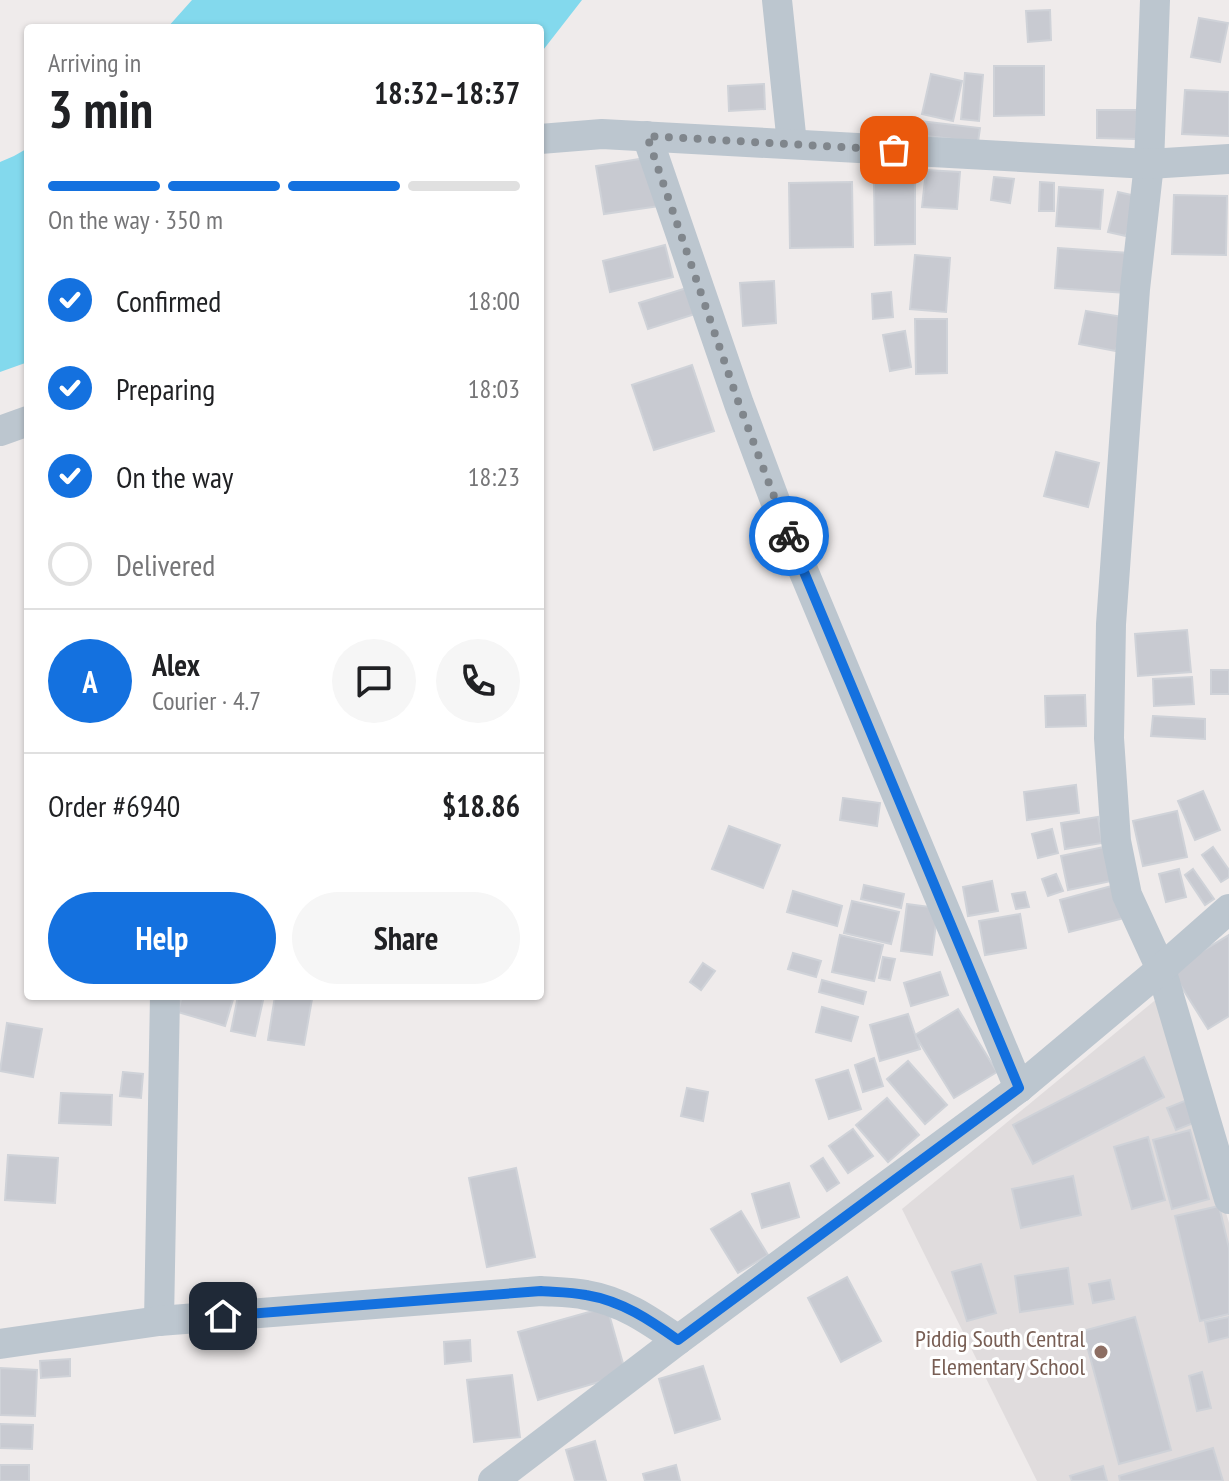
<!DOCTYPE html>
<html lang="en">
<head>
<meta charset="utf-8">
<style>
  :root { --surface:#fff; --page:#f6f6f6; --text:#202124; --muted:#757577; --line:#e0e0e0; --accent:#1471df }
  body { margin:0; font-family:"PT Sans Narrow",sans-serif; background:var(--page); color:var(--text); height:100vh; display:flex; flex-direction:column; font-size:30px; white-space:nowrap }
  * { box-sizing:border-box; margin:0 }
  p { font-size:26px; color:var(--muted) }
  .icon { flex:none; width:44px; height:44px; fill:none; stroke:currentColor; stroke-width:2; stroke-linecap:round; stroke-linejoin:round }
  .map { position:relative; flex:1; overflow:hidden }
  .side { position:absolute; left:24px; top:24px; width:520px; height:976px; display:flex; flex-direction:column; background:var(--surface); border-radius:8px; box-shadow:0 2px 6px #0004 }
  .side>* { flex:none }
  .pin { position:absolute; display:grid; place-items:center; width:68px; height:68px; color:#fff; margin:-34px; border-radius:16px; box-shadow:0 4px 12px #0006 }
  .courier { position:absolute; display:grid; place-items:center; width:80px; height:80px; margin:-40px; border:6px solid #1471df; border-radius:50%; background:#fff; color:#222; box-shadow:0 2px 10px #0007 }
  .head em { font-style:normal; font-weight:800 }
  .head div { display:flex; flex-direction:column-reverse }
  .head { display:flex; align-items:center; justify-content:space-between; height:136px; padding:0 24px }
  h1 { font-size:52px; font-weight:800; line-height:60px }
  .bar { display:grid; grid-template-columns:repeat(4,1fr); gap:12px 8px; align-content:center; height:96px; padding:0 24px }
  .bar i { height:10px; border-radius:6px; background:var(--line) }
  .bar .current { background:var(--accent) }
  .bar p { grid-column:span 4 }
  .line { display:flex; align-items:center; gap:20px; padding:0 24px; border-top:2px solid var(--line) }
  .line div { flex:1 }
  .round { display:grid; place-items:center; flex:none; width:84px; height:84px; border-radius:42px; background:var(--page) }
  ol { padding:0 24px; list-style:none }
  li { display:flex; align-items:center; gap:24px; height:88px }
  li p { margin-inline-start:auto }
  li .icon { padding:8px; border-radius:50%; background:var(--accent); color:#fff; stroke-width:4 }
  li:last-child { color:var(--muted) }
  li i { width:44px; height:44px; border:4px solid var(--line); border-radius:50% }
  .primary-button { display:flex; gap:16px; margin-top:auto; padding:16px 24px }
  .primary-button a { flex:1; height:92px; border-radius:48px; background:var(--accent); color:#fff; font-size:32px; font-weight:800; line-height:92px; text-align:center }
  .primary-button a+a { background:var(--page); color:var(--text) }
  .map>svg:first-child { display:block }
  .education { fill:#e0dcdd }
  .water { fill:#83d9ed }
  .building { fill:#c8cad1; stroke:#cfd2d8; stroke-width:2 }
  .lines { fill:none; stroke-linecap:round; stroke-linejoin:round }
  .minor { stroke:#bcc6cf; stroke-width:30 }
  .done { stroke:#80868c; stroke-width:8; stroke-dasharray:0 14.4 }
  .route { stroke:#1471df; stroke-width:10 }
  .education-dot { fill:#8d6e63; stroke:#fff; stroke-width:3 }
  .labels { text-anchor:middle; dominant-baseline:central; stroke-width:6; stroke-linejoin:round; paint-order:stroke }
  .education-label { font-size:24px; fill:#785e54; stroke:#fff; text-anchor:end }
</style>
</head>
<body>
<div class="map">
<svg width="1229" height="1481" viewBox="0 0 1229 1481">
  <rect width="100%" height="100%" fill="#efebeb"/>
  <path class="education" d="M1159 997 1188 1081 1229 1223V1481H1037L902 1209Z"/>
  <g class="water">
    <path d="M192 0H582L540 54V28H167Z"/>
    <path d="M28 148V362L0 372V162L14 156Z"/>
  </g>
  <g class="building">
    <path d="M1050 10 1051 40 1028 42 1026 11Z"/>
    <path d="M1199 18 1228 23 1220 62 1191 57Z"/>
    <path d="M994 66H1044V115L994 116Z"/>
    <path d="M965 73 983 75 979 121 961 119Z"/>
    <path d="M931 74 962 81 953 121 922 114Z"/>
    <path d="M764 84 765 109 729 111 728 86Z"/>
    <path d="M1185 90 1229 92V136L1182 134Z"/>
    <path d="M1097 110H1137L1136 139 1097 138Z"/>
    <path d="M920 121 980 128 978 142 918 135Z"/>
    <path d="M652 157 660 206 604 214 596 166Z"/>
    <path d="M926 170 960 172 957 209 922 207Z"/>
    <path d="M994 177 1014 179 1010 203 991 200Z"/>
    <path d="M852 182 853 247 790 248 789 183Z"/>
    <path d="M915 182V244L875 245 874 183Z"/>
    <path d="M1040 182 1054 183V211H1039Z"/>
    <path d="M1059 187 1103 190 1100 229 1056 226Z"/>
    <path d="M1118 192 1136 196 1126 236 1108 232Z"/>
    <path d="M1174 195 1227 196 1226 255 1172 254Z"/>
    <path d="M665 245 673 277 610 292 603 261Z"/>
    <path d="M1058 248 1129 253 1126 293 1055 288Z"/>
    <path d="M915 255 950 258 946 312 910 309Z"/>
    <path d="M774 281 776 323 743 326 740 283Z"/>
    <path d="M693 286 701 312 648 329 639 303Z"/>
    <path d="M891 292 893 317 873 319 872 294Z"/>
    <path d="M1086 311 1123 317 1116 351 1079 344Z"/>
    <path d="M915 319H947V373L916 374Z"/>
    <path d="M905 331 911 367 890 371 883 335Z"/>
    <path d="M692 365 714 431 654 450 632 385Z"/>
    <path d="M1056 452 1099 463 1088 507 1044 496Z"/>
    <path d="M1187 630 1191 672 1138 676 1135 634Z"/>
    <rect x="1211" y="670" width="18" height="24"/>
    <path d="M1192 677 1194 704 1154 706 1153 679Z"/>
    <path d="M1085 695 1086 726 1046 727 1045 696Z"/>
    <path d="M1153 716 1205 719V739L1151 736Z"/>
    <path d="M1076 785 1079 813 1027 820 1024 792Z"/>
    <path d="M1203 791 1220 830 1195 840 1178 801Z"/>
    <path d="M843 798 880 803 877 826 840 820Z"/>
    <path d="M1177 811 1187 857 1143 866 1133 821Z"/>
    <path d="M1098 817 1102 843 1065 849 1061 823Z"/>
    <path d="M729 826 780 845 763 888 712 869Z"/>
    <path d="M1052 829 1058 853 1038 858 1032 834Z"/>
    <path d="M1104 847 1111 881 1068 890 1061 856Z"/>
    <path d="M1213 847 1229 870V877L1221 882 1202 855Z"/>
    <path d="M1179 869 1186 897 1166 902 1159 874Z"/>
    <path d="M1193 869 1214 899 1205 905 1185 875Z"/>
    <path d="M1056 874 1063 891 1048 896 1042 879Z"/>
    <path d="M992 881 998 911 968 916 963 887Z"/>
    <path d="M1119 884 1128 917 1069 932 1060 900Z"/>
    <path d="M864 885 904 894 901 908 861 899Z"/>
    <path d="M793 891 842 906 837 926 787 912Z"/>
    <path d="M1025 892 1029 907 1016 909 1012 894Z"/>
    <path d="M852 901 899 912 891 944 844 933Z"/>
    <path d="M907 904 938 908 932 955 901 951Z"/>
    <path d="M1020 914 1026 948 985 955 979 921Z"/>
    <path d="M840 935 883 945 874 981 832 972Z"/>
    <path d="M1229 935V1016L1208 1029 1171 970Z"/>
    <path d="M793 953 821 961 816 977 788 969Z"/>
    <path d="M883 957 895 959 890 980 879 978Z"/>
    <path d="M703 963 715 971 701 990 690 982Z"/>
    <path d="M940 972 948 995 911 1006 904 983Z"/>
    <path d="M822 980 866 992 863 1004 819 992Z"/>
    <path d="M182 996H234L225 1026 178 1012Z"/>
    <path d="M238 996H264L255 1036 231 1031Z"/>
    <path d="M275 996H292L312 999 304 1045 268 1040Z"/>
    <path d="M822 1007 858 1017 851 1041 816 1032Z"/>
    <path d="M958 1009 997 1072 954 1098 915 1035Z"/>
    <path d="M908 1014 920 1049 880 1061 870 1025Z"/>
    <path d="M7 1023 42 1029 33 1077 0 1071Z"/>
    <path d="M1144 1057 1164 1097 1033 1164 1013 1125Z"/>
    <path d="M874 1058 883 1086 863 1092 855 1065Z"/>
    <path d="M908 1061 947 1105 925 1124 887 1079Z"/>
    <path d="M848 1070 861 1109 829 1119 816 1080Z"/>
    <path d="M123 1072 143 1074 141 1098 120 1096Z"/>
    <path d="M687 1088 708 1092 703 1121 681 1116Z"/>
    <path d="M61 1093 112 1095 111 1125 59 1123Z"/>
    <path d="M887 1098 919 1135 888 1162 856 1125Z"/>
    <path d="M1187 1100 1196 1122 1176 1130 1167 1108Z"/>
    <path d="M853 1129 873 1156 848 1173 829 1146Z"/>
    <path d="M1190 1130 1209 1199 1172 1209 1153 1140Z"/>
    <path d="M1148 1137 1165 1200 1132 1209 1114 1147Z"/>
    <path d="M8 1155 58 1158 55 1203 5 1200Z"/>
    <path d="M823 1158 839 1183 827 1191 811 1166Z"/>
    <path d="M516 1168 535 1257 487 1267 469 1178Z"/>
    <path d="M1073 1176 1081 1215 1021 1228 1012 1189Z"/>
    <path d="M789 1183 799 1217 762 1228 752 1194Z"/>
    <path d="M1219 1206 1229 1248V1314L1200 1321 1175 1216Z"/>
    <path d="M741 1211 768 1255 738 1273 711 1229Z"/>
    <path d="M981 1264 996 1313 967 1321 952 1272Z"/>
    <path d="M1068 1268 1073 1304 1020 1312 1015 1276Z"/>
    <path d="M847 1277 881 1341 841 1362 808 1298Z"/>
    <path d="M1110 1280 1114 1299 1093 1303 1089 1284Z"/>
    <path d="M607 1307 626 1374 538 1400 518 1332Z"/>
    <path d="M1135 1317 1171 1450 1119 1464 1083 1331Z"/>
    <path d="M1229 1317V1337L1209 1342 1205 1322Z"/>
    <path d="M470 1340 471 1361 445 1364 444 1342Z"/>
    <path d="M70 1359V1376L41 1378 40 1361Z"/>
    <path d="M703 1366 720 1419 675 1433 659 1379Z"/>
    <path d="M0 1368 37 1370 35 1416 0 1415Z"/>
    <path d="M1202 1372 1211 1408 1197 1411 1189 1376Z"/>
    <path d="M512 1375 520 1437 474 1442 467 1380Z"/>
    <path d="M0 1424 33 1425 32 1449 0 1448Z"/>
    <path d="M595 1441 606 1481H575L566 1450Z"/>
    <path d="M1213 1448 1223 1481H1120L1119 1476Z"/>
    <rect x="0" y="1465" width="29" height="16"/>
    <path d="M676 1465 680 1481H645L643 1474Z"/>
    <path d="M1103 1466 1107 1481H1072L1070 1476Z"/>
  </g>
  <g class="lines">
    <g class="minor">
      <path d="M777 0 792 144"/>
      <path d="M1155 0 1149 164 1135 289 1111 624 1109 738 1116 841 1127 895 1161 969 1229 1199"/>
      <path d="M647 136 739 404 783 522 1019 1088"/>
      <path d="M540 139 602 134 1149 164 1229 159"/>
      <path d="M0 431 28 421"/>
      <path d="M159 1321 165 996"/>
      <path d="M0 1344 159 1321 541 1291C556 1292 572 1292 586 1295 622 1301 649 1320 678 1340"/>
      <path d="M493 1481 678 1340 1019 1088 1161 969 1229 909"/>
    </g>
  </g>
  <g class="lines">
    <path class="done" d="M789 536 739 404 647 136 894 150"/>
    <path class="route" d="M223 1316 541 1291C556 1292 572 1292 586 1295 622 1301 650 1320 678 1340L1019 1088 789 536"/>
  </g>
  <circle class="education-dot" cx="1101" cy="1352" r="8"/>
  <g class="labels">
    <g class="education-label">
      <text x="1085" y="1338">Piddig South Central<tspan x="1085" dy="28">Elementary School</tspan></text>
    </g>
  </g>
</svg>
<div class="pin" style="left:894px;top:150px;background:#ea580c"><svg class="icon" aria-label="bag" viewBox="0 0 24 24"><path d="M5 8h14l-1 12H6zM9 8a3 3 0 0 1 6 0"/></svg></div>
<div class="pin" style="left:223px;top:1316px;background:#1f2937"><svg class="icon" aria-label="home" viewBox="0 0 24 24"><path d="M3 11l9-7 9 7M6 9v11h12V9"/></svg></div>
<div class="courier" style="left:789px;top:536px"><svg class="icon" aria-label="bike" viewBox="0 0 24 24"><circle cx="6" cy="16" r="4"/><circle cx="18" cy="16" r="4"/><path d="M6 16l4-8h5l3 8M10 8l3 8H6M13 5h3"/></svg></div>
<section class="side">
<div class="head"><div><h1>3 min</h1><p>Arriving in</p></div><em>18:32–18:37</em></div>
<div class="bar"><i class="current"></i><i class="current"></i><i class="current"></i><i></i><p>On the way · 350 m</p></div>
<ol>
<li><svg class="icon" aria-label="check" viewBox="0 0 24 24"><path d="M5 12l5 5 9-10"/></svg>Confirmed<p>18:00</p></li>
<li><svg class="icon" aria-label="check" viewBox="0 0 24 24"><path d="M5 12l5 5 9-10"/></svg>Preparing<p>18:03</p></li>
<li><svg class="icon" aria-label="check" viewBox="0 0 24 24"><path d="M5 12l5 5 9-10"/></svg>On the way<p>18:23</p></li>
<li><i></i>Delivered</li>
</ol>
<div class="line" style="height:144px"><b class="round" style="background:var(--accent);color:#fff">A</b><div><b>Alex</b><p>Courier · 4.7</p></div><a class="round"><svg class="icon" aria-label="chat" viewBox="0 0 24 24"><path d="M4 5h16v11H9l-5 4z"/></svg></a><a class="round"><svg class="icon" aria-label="phone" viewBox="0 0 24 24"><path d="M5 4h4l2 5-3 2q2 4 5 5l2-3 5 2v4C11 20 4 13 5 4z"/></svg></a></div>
<div class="line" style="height:104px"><div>Order #6940</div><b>$18.86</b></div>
<div class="primary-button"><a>Help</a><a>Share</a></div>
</section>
</div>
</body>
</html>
